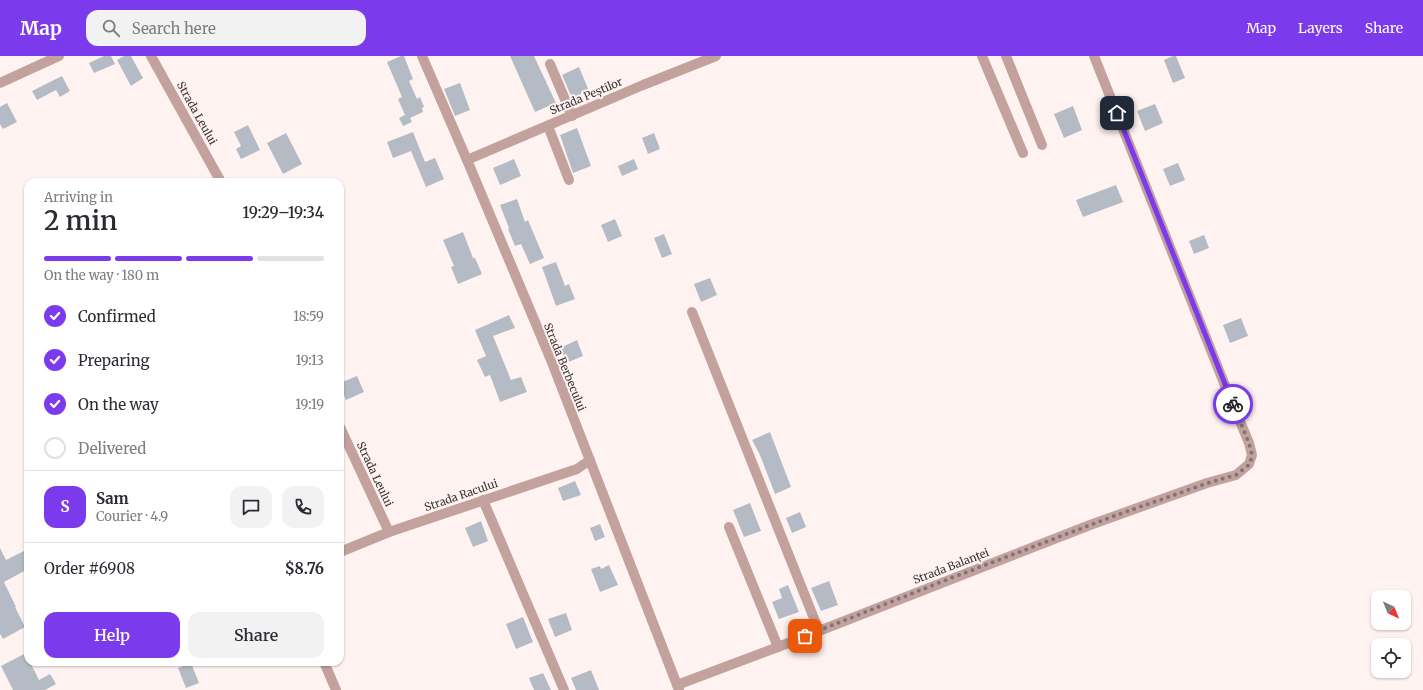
<!DOCTYPE html>
<html lang="en">
<head>
<meta charset="utf-8">
<style>
  :root { --surface:#fff; --page:#f2f2f3; --text:#2b2b33; --muted:#7c7c81; --line:#e1e1e2; --accent:#7c3aed }
  body { margin:0; font-family:Merriweather,serif; background:var(--page); color:var(--text); height:100vh; display:flex; flex-direction:column; font-size:15px; white-space:nowrap }
  * { box-sizing:border-box; margin:0 }
  p { font-size:13px; color:var(--muted) }
  .icon { flex:none; width:22px; height:22px; fill:none; stroke:currentColor; stroke-width:2; stroke-linecap:round; stroke-linejoin:round }
  .map { position:relative; flex:1; overflow:hidden }
  .panel { position:absolute; left:24px; top:122px; width:320px; height:488px; display:flex; flex-direction:column; background:var(--surface); border-radius:12px; box-shadow:0 1px 3px #0004 }
  .panel>* { flex:none }
  .needle { width:26px; rotate:137deg }
  .buttons { position:absolute; left:1371px; top:534px; display:grid; gap:8px }
  .buttons a { display:grid; place-items:center; width:40px; height:40px; border-radius:8px; background:var(--surface); box-shadow:0 1px 3px #0004; font-size:20px }
  .pin { position:absolute; display:grid; place-items:center; width:34px; height:34px; color:#fff; margin:-17px; border-radius:8px; box-shadow:0 2px 6px #0006 }
  .courier { position:absolute; display:grid; place-items:center; width:40px; height:40px; margin:-20px; border:3px solid #7c3aed; border-radius:50%; background:#fff; color:#222; box-shadow:0 1px 5px #0007 }
  .overview em { font-style:normal; font-weight:600 }
  .overview div { display:flex; flex-direction:column-reverse }
  .overview { display:flex; align-items:center; justify-content:space-between; height:68px; padding:0 20px }
  h1 { font-size:26px; font-weight:600; line-height:30px }
  .bar { display:grid; grid-template-columns:repeat(4,1fr); gap:6px 4px; align-content:center; height:48px; padding:0 20px }
  .bar i { height:5px; border-radius:3px; background:var(--line) }
  .bar .on { background:var(--accent) }
  .bar p { grid-column:span 4 }
  .line { display:flex; align-items:center; gap:10px; padding:0 20px; border-top:1px solid var(--line) }
  .line div { flex:1 }
  .round { display:grid; place-items:center; flex:none; width:42px; height:42px; border-radius:12px; background:var(--page) }
  ol { padding:0 20px; list-style:none }
  li { display:flex; align-items:center; gap:12px; height:44px }
  li p { margin-inline-start:auto }
  li .icon { padding:4px; border-radius:50%; background:var(--accent); color:#fff; stroke-width:4 }
  li:last-child { color:var(--muted) }
  li i { width:22px; height:22px; border:2px solid var(--line); border-radius:50% }
  .action { display:flex; gap:8px; margin-top:auto; padding:8px 20px }
  .action a { flex:1; height:46px; border-radius:12px; background:var(--accent); color:#fff; font-size:16px; font-weight:600; line-height:46px; text-align:center }
  .action a+a { background:var(--page); color:var(--text) }
  header { display:flex; align-items:center; gap:24px; box-sizing:border-box; height:56px; padding:0 20px; background:var(--accent); color:#fff }
  header strong { font-size:19px }
  nav { display:flex; gap:22px; margin-inline-start:auto; font-size:14px }
  .search { width:280px; height:36px; background:var(--page); display:flex; align-items:center; gap:10px; box-sizing:border-box; padding:0 14px; border-radius:12px; color:var(--muted); font-size:15px }
  .map>svg:first-child { display:block }
  .building { fill:#b4bbc5 }
  .lines { fill:none; stroke-linecap:round; stroke-linejoin:round }
  .minor { stroke:#c3a29e; stroke-width:10 }
  .done { stroke:#7e7676; stroke-width:4; stroke-dasharray:0 7.2 }
  .route { stroke:#7c3aed; stroke-width:5 }
  .labels { text-anchor:middle; dominant-baseline:central; stroke-width:4; stroke-linejoin:round; paint-order:stroke }
  .street-label { font-size:11px; fill:#393333; stroke:#fff3f2 }
</style>
</head>
<body>
<header>
<strong>Map</strong>
<div class="search"><svg class="icon" aria-label="search" viewBox="0 0 24 24"><circle cx="10" cy="10" r="6"/><path d="M15 15l6 6"/></svg>Search here</div>
<nav><a>Map</a><a>Layers</a><a>Share</a></nav>
</header>
<div class="map">
<svg width="1423" height="634" viewBox="0 0 1423 634">
  <rect width="100%" height="100%" fill="#fff3f2"/>
  <g class="building">
    <path d="M104 0H111L115 8 94 17 89 7Z"/>
    <path d="M124 0H131L143 22 131 30 117 4Z"/>
    <path d="M401 0H404L413 23 409 25 417 43 420 41 424 51 422 52 423 56 410 62 412 66 403 70 399 62 405 59 398 43 402 41 387 6Z"/>
    <path d="M510 0H534L556 47 535 56Z"/>
    <path d="M1173 0H1176L1185 22 1173 27 1164 4Z"/>
    <path d="M579 11 589 35 572 42 562 19Z"/>
    <path d="M62 20 70 35 60 41 56 34 37 44 32 35Z"/>
    <path d="M460 27 470 54 455 60 444 33Z"/>
    <path d="M7 47 17 66 3 73 0 68V51Z"/>
    <path d="M1155 48 1163 67 1145 75 1137 55Z"/>
    <path d="M1073 50 1082 74 1064 82 1054 58Z"/>
    <path d="M248 69 260 94 241 103 236 93 241 90 234 76Z"/>
    <path d="M577 72 591 110 573 117 560 79Z"/>
    <path d="M413 76 425 106 435 102 444 123 426 131 411 95 393 102 387 86Z"/>
    <path d="M286 77 302 108 283 118 267 87Z"/>
    <path d="M654 77 660 93 648 98 642 82Z"/>
    <path d="M514 103 521 120 500 129 493 112Z"/>
    <path d="M634 103 638 113 622 120 618 110Z"/>
    <path d="M1178 107 1185 124 1170 130 1163 113Z"/>
    <path d="M1116 129 1123 146 1083 161 1076 144Z"/>
    <path d="M517 143 525 166 528 164 544 202 530 208 521 188 515 190 508 173 509 172 500 149Z"/>
    <path d="M615 163 622 180 608 186 601 169Z"/>
    <path d="M463 176 473 202H475L482 218 458 228 451 211 454 210 443 184Z"/>
    <path d="M664 178 672 198 662 202 654 182Z"/>
    <path d="M1204 179 1209 192 1194 198 1189 185Z"/>
    <path d="M556 206 565 230 569 228 575 243 556 250 542 211Z"/>
    <path d="M710 222 717 239 701 246 694 228Z"/>
    <path d="M509 259 515 272 493 280 511 324 521 321 527 336 500 346 490 319 485 321 477 304 486 300 475 274Z"/>
    <path d="M1241 262 1248 280 1230 287 1223 269Z"/>
    <path d="M577 284 583 300 566 307 560 292Z"/>
    <path d="M357 320 364 336 346 344 340 330V327Z"/>
    <path d="M770 376 791 431 775 438 760 399 752 384Z"/>
    <path d="M575 425 581 439 563 445 558 432Z"/>
    <path d="M750 447 761 475 744 481 733 454Z"/>
    <path d="M800 456 806 471 792 477 786 462Z"/>
    <path d="M481 465 488 485 473 491 465 472Z"/>
    <path d="M600 468 605 481 595 485 590 472Z"/>
    <path d="M0 492 6 504 28 493V513L4 526 16 551H15L25 571 3 583 0 578Z"/>
    <path d="M609 509 618 529 600 536 591 513 600 510 601 513Z"/>
    <path d="M829 525 838 549 821 555 811 532Z"/>
    <path d="M788 529 799 556 779 563 772 546 782 542 779 533Z"/>
    <path d="M566 557 572 574 555 581 548 563Z"/>
    <path d="M523 561 533 586 516 593 506 568Z"/>
    <path d="M26 597 28 601V606H30L39 624 50 618 56 628 45 634H13L1 610Z"/>
    <path d="M191 607 199 627 186 632 178 612Z"/>
    <path d="M591 614 599 634H576L571 622Z"/>
    <path d="M543 617 551 634H534L529 622Z"/>
  </g>
  <g class="lines">
    <g class="minor">
      <path d="M151 0 221 126"/>
      <path d="M422 0 467 104 551 304 679 634"/>
      <path d="M982 0 1023 97"/>
      <path d="M1006 0 1042 89"/>
      <path d="M550 8 572 60"/>
      <path d="M0 27 59 0"/>
      <path d="M548 70 569 124"/>
      <path d="M467 104 643 29 716 0"/>
      <path d="M692 256 819 575"/>
      <path d="M340 371 389 476"/>
      <path d="M483 444 564 634"/>
      <path d="M729 471 778 591"/>
      <path d="M340 496 389 476 577 413 590 404"/>
      <path d="M324 606 336 634"/>
      <path d="M677 629 778 591 1090 469 1207 427 1236 419 1249 408 1252 399 1249 387 1224 327 1094 0"/>
    </g>
  </g>
  <g class="lines">
    <path class="done" d="M805 580 946 524 1114 460 1208 427 1236 419 1250 408 1252 399 1249 387 1233 348"/>
    <path class="route" d="M1117 57 1233 348"/>
  </g>
  <g class="labels">
    <g class="street-label">
      <text transform="translate(586 40) rotate(-23)">Strada Peștilor</text>
      <text transform="translate(197 57) rotate(61)">Strada Leului</text>
      <text transform="translate(565 311) rotate(68)">Strada Berbecului</text>
      <text transform="translate(375 418) rotate(65)">Strada Leului</text>
      <text transform="translate(461 439) rotate(-19)">Strada Racului</text>
      <text transform="translate(951 510) rotate(-21)">Strada Balanței</text>
    </g>
  </g>
</svg>
<div class="buttons">
<a><svg class="needle" viewBox="-14 -14 28 28"><path d="M0-13l5 13h-10z" fill="#e53935"/><path d="M0 13l5-13h-10z" fill="#7c7c81"/></svg></a>
<a><svg class="icon" aria-label="locate" viewBox="0 0 24 24"><circle cx="12" cy="12" r="6"/><path d="M12 2v4M12 18v4M2 12h4M18 12h4"/></svg></a>
</div>
<div class="pin" style="left:805px;top:580px;background:#ea580c"><svg class="icon" aria-label="bag" viewBox="0 0 24 24"><path d="M5 8h14l-1 12H6zM9 8a3 3 0 0 1 6 0"/></svg></div>
<div class="pin" style="left:1117px;top:57px;background:#1f2937"><svg class="icon" aria-label="home" viewBox="0 0 24 24"><path d="M3 11l9-7 9 7M6 9v11h12V9"/></svg></div>
<div class="courier" style="left:1233px;top:348px"><svg class="icon" aria-label="bike" viewBox="0 0 24 24"><circle cx="6" cy="16" r="4"/><circle cx="18" cy="16" r="4"/><path d="M6 16l4-8h5l3 8M10 8l3 8H6M13 5h3"/></svg></div>
<section class="panel">
<div class="overview"><div><h1>2 min</h1><p>Arriving in</p></div><em>19:29–19:34</em></div>
<div class="bar"><i class="on"></i><i class="on"></i><i class="on"></i><i></i><p>On the way · 180 m</p></div>
<ol>
<li><svg class="icon" aria-label="check" viewBox="0 0 24 24"><path d="M5 12l5 5 9-10"/></svg>Confirmed<p>18:59</p></li>
<li><svg class="icon" aria-label="check" viewBox="0 0 24 24"><path d="M5 12l5 5 9-10"/></svg>Preparing<p>19:13</p></li>
<li><svg class="icon" aria-label="check" viewBox="0 0 24 24"><path d="M5 12l5 5 9-10"/></svg>On the way<p>19:19</p></li>
<li><i></i>Delivered</li>
</ol>
<div class="line" style="height:72px"><b class="round" style="background:var(--accent);color:#fff">S</b><div><b>Sam</b><p>Courier · 4.9</p></div><a class="round"><svg class="icon" aria-label="chat" viewBox="0 0 24 24"><path d="M4 5h16v11H9l-5 4z"/></svg></a><a class="round"><svg class="icon" aria-label="phone" viewBox="0 0 24 24"><path d="M5 4h4l2 5-3 2q2 4 5 5l2-3 5 2v4C11 20 4 13 5 4z"/></svg></a></div>
<div class="line" style="height:52px"><div>Order #6908</div><b>$8.76</b></div>
<div class="action"><a>Help</a><a>Share</a></div>
</section>
</div>
</body>
</html>
